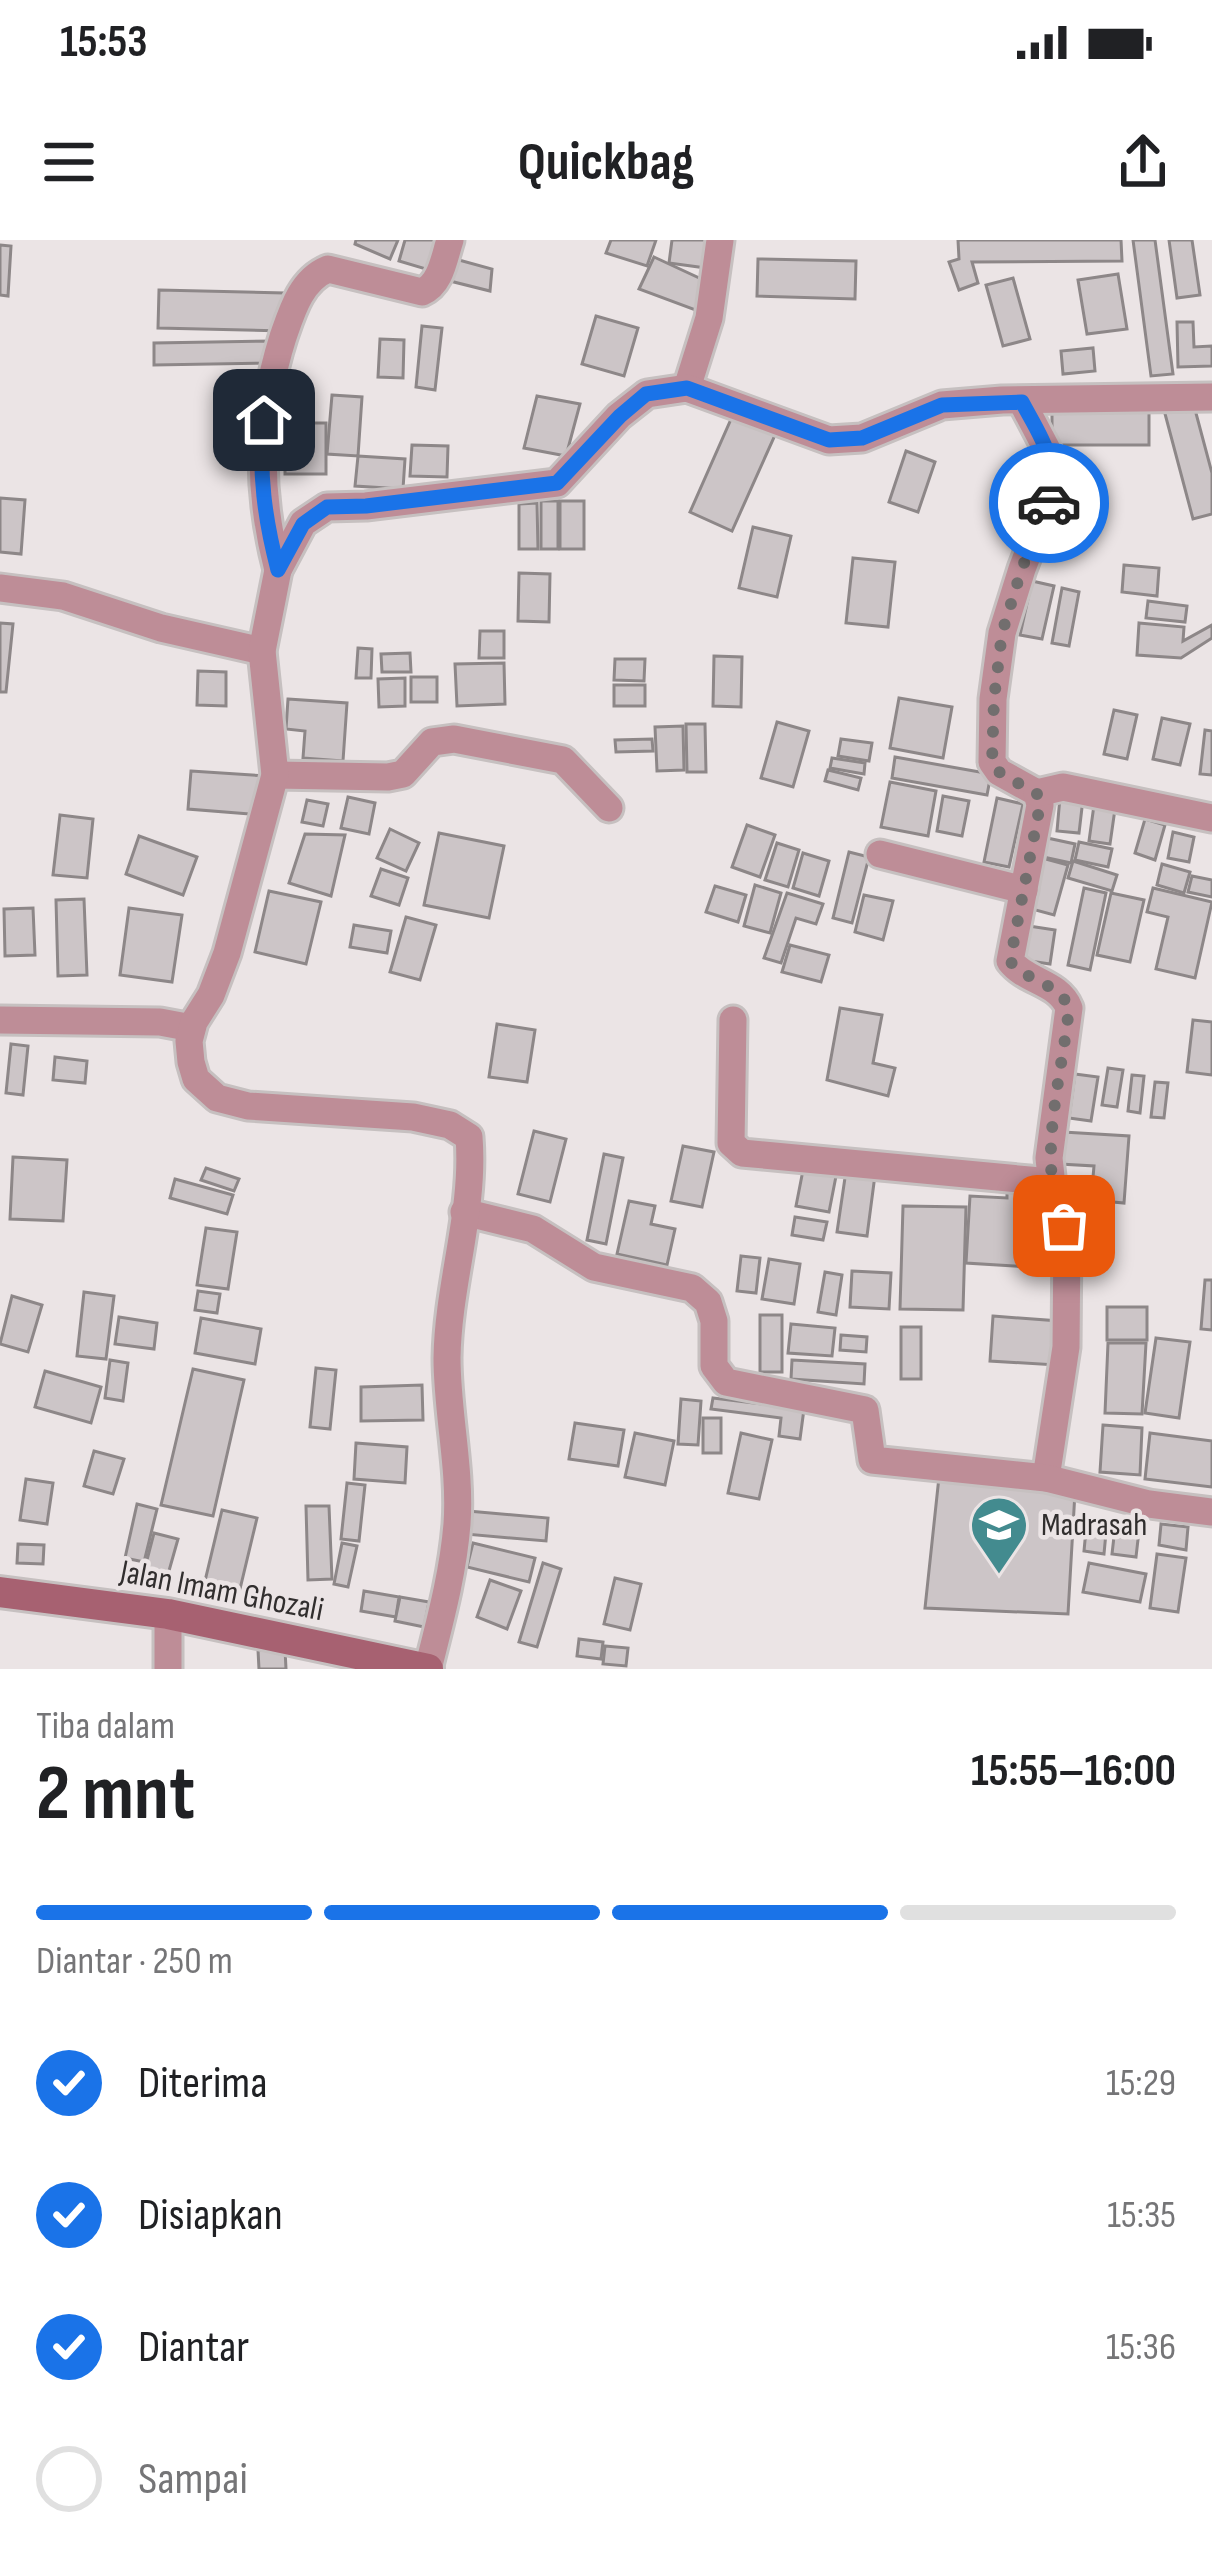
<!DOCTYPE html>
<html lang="id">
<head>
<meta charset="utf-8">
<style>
  :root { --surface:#fff; --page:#f2f2f2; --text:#202124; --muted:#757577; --line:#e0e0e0; --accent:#1a73e8 }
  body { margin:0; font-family:"Sofia Sans Condensed",sans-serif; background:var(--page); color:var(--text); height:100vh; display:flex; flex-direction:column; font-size:45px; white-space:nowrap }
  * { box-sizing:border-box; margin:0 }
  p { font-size:39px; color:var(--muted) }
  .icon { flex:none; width:66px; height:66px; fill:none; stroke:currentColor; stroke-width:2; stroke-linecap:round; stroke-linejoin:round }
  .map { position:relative; height:1429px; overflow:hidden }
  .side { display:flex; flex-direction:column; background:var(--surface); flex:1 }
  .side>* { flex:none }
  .pin { position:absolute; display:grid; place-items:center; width:102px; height:102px; color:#fff; margin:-51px; border-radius:24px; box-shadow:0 6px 18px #0006 }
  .courier { position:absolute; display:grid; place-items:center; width:120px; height:120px; margin:-60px; border:9px solid #1a73e8; border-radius:50%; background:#fff; color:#222; box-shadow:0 3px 15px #0007 }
  .head em { font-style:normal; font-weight:700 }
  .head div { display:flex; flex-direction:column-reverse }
  .head { display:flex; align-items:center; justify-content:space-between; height:204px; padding:0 36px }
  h1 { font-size:78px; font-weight:700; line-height:90px }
  .bar { display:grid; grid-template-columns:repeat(4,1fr); gap:18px 12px; align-content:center; height:144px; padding:0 36px }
  .bar i { height:15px; border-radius:9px; background:var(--line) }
  .bar .active { background:var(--accent) }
  .bar p { grid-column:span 4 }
  ol { padding:0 36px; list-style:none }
  li { display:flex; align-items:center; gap:36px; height:132px }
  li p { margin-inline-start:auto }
  li .icon { padding:12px; border-radius:50%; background:var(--accent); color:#fff; stroke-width:4 }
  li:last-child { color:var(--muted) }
  li i { width:66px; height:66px; border:6px solid var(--line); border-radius:50% }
  .status { display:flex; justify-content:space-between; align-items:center; height:84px; padding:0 60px; background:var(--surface); direction:ltr }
  .status svg { height:33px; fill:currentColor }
  header { display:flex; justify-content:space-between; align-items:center; height:156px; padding:0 36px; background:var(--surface); font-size:54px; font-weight:700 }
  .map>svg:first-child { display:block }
  .building { fill:#ccc5c7; stroke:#8d8788; stroke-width:3 }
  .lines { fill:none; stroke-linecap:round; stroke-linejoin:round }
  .street-casing { stroke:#c6c0c0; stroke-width:33 }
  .secondary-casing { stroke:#c6c0c0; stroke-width:36 }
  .street { stroke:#be8d97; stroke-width:27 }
  .secondary { stroke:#a76171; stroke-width:30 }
  .done { stroke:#726e6e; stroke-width:12; stroke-dasharray:0 21.6 }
  .route { stroke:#1a73e8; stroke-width:15 }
  .labels { text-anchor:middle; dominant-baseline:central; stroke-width:9; stroke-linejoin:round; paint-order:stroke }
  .poi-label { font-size:33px; fill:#312e2e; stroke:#ebe4e5; text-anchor:start }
  .street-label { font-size:33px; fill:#312e2e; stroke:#ebe4e5 }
</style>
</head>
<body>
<div class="status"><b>15:53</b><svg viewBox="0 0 49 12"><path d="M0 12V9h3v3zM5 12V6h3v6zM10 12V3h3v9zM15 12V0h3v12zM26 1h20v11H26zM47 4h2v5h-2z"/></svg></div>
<header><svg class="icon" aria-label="menu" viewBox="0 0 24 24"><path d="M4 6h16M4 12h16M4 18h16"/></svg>Quickbag<svg class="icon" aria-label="share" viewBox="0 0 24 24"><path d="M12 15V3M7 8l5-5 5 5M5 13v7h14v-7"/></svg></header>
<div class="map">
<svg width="1212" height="1429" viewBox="0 0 1212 1429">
  <rect width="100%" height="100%" fill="#ebe4e5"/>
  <g class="building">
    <path d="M356 0H398L390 19 355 4Z"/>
    <path d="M405 0H438L429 30 399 21Z"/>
    <path d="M611 0H656L647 26 606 13Z"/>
    <path d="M672 0H710L706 28 669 23Z"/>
    <path d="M958 0H1121L1122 21 972 22 978 43 959 50 949 22 959 19Z"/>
    <path d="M1133 0H1155L1173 134 1151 136Z"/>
    <path d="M1169 0H1192L1200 55 1177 58Z"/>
    <path d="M0 5 11 6 8 56 0 55Z"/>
    <path d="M448 17 492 29 490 51 446 40Z"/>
    <path d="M654 17 712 44 698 71 639 49Z"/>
    <path d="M758 19 856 21 855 59 757 56Z"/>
    <path d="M1118 34 1127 89 1087 94 1078 40Z"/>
    <path d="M1013 38 1030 99 1003 106 986 45Z"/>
    <path d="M159 50 284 53 283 91 158 88Z"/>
    <path d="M596 76 638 88 624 136 582 124Z"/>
    <path d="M1177 82H1193L1194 107 1212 106V126L1178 127Z"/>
    <path d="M422 86 442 88 435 150 416 147Z"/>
    <path d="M380 99 404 100 403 138 378 137Z"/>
    <path d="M272 101 273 123 154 125V103Z"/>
    <path d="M1093 108 1095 131 1063 134 1061 111Z"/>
    <path d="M332 155 362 157 358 216 327 214Z"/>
    <path d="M537 156 580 164 566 216 524 208Z"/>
    <path d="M1193 162 1212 233V274L1193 279 1164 170Z"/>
    <rect x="1052" y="171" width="97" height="34"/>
    <path d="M732 177 775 195 732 291 690 272Z"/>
    <rect x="285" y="183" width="41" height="51"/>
    <path d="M412 205 448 206 447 237 410 236Z"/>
    <path d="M906 211 935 222 918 272 889 262Z"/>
    <path d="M358 216 405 219 403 249 355 246Z"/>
    <path d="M0 258 25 260 21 314 0 312Z"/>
    <rect x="541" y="261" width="17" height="48"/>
    <rect x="560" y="261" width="24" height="48"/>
    <path d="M537 263 538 309H519V264Z"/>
    <path d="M753 287 791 296 777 357 739 348Z"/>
    <path d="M853 318 895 322 888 387 846 383Z"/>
    <path d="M1124 325 1159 328 1157 356 1122 352Z"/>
    <path d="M519 333 550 334 549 382 518 381Z"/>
    <path d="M1032 341 1054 346 1042 399 1020 395Z"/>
    <path d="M1062 348 1079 352 1069 406 1052 403Z"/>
    <path d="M1148 361 1187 366 1185 382 1146 378Z"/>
    <path d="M0 383 13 384 6 452H0Z"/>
    <path d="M1139 383 1184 387 1183 401 1212 385V398L1181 418 1137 415Z"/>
    <path d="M480 391H504V418H479Z"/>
    <path d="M358 408 372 409 371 438H356Z"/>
    <path d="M410 413 411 432H382L381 414Z"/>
    <path d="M714 416 742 417 741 467 713 466Z"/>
    <path d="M615 419H645L644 441 614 440Z"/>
    <path d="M504 423 505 464 457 466 455 424Z"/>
    <path d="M198 431 226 432V466L197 465Z"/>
    <rect x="411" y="437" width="26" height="25"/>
    <path d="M405 438V466L379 467 378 439Z"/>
    <rect x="614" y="445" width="31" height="21"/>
    <path d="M899 458 952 467 943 518 890 508Z"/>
    <path d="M288 459 347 463 343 521 303 518 305 491 286 489Z"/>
    <path d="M1114 470 1137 475 1127 519 1104 514Z"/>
    <path d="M1162 478 1190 484 1180 525 1153 519Z"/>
    <path d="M777 482 809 491 793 547 761 538Z"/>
    <path d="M686 484H705L706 532H687Z"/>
    <path d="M683 486 684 530 657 531 655 487Z"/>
    <path d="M1205 490 1212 491V535L1200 534Z"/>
    <path d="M652 499 653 511 616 512 615 500Z"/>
    <path d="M841 499 872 503 869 521 838 516Z"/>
    <path d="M895 517 991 534 987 555 892 538Z"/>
    <path d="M832 518 865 523 864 534 830 528Z"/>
    <path d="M828 530 861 538 858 550 825 541Z"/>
    <path d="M191 531 266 536 263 575 188 569Z"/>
    <path d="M890 542 936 551 928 596 881 587Z"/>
    <path d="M943 556 969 561 962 596 937 591Z"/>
    <path d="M348 557 375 563 369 594 341 588Z"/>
    <path d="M1060 557 1083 559 1079 593 1057 591Z"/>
    <path d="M997 558 1023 564 1009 627 984 622Z"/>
    <path d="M307 560 328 564 323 586 302 582Z"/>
    <path d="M1094 565 1115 569 1110 604 1089 601Z"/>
    <path d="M60 575 93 579 87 638 53 635Z"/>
    <path d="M1145 579 1165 585 1155 620 1135 613Z"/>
    <path d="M747 585 775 595 760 637 732 627Z"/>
    <path d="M390 589 419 603 406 631 377 618Z"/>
    <path d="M1173 592 1194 597 1189 622 1168 618Z"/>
    <path d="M439 593 504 606 489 678 424 665Z"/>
    <path d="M305 594 345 595 331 656 289 643Z"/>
    <path d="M139 596 197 617 183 655 126 634Z"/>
    <path d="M1038 596 1075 604 1071 623 1034 615Z"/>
    <path d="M1079 602 1112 609 1108 627 1075 620Z"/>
    <path d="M777 603 799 610 788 647 765 640Z"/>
    <path d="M849 612 869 617 852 683 833 678Z"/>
    <path d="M803 613 829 621 819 656 793 648Z"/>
    <path d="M1042 618 1068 625 1054 675 1028 668Z"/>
    <path d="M1073 621 1117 635 1112 651 1068 638Z"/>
    <path d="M1162 624 1190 632 1184 653 1157 645Z"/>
    <path d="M381 629 408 638 399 665 371 656Z"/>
    <path d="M1192 636 1212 640V657L1188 652Z"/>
    <path d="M755 645 781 653 770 693 744 686Z"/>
    <path d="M715 646 746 655 738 682 706 672Z"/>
    <path d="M1084 648 1106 653 1090 730 1068 725Z"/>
    <path d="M1153 648 1212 662 1195 738 1156 729 1168 677 1147 672Z"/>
    <path d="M269 651 321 662 306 724 255 712Z"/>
    <path d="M787 653 823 664 816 684 796 678 781 723 764 718Z"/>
    <path d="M1111 653 1144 660 1130 722 1097 715Z"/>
    <path d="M864 655 893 661 883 700 855 692Z"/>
    <path d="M84 659 87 735 58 736 56 660Z"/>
    <path d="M33 668 35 715 5 716 4 669Z"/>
    <path d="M129 668 182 675 172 742 120 735Z"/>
    <path d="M406 677 436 685 420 740 390 732Z"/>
    <path d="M354 685 391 691 387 713 350 707Z"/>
    <path d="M1029 686 1055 690 1050 724 1023 720Z"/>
    <path d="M790 705 829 715 821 742 782 732Z"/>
    <path d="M840 768 882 775 873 823 895 828 888 856 827 840Z"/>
    <path d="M1193 780 1212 782V835L1187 832Z"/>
    <path d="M497 784 535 790 527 842 489 837Z"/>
    <path d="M11 804 28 806 23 855 6 853Z"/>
    <path d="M55 817 87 821 85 843 53 840Z"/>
    <path d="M1108 828 1123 830 1117 867 1102 865Z"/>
    <path d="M1075 834 1098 837 1091 881 1069 878Z"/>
    <path d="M1132 835 1144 836 1140 873 1128 871Z"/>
    <path d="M1155 842 1168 843 1164 878 1151 877Z"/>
    <path d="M534 891 566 899 550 962 518 954Z"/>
    <path d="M1063 892 1129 896 1124 963 1091 960 1094 926 1060 924Z"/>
    <path d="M683 906 714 912 702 967 671 961Z"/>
    <path d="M604 914 623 918 606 1004 587 1000Z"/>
    <path d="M13 917 67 920 63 981 10 979Z"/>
    <path d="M805 920 838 926 829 972 796 966Z"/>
    <path d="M206 928 239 939 234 951 201 940Z"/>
    <path d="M846 931 875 935 867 996 837 992Z"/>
    <path d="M175 939 233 955 227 974 170 958Z"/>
    <path d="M1007 946 1040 948 1037 994 1063 995 1061 1029 966 1023 970 956 1007 958Z"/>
    <path d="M629 961 655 966 651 984 675 989 667 1025 617 1014Z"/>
    <path d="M903 966 966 967 963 1070 900 1069Z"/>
    <path d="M795 977 827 982 823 1000 792 995Z"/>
    <path d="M206 988 237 992 228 1049 197 1045Z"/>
    <path d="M741 1016 760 1018 756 1053 737 1051Z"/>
    <path d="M769 1019 800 1024 794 1064 762 1059Z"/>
    <path d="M852 1031 891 1033 889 1069 850 1067Z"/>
    <path d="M825 1032 842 1035 836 1075 818 1072Z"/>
    <path d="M1205 1040H1212V1090L1201 1089Z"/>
    <path d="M198 1051 220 1054 217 1073 195 1070Z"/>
    <path d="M84 1052 114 1056 106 1119 77 1116Z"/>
    <path d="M12 1056 42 1065 28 1112 0 1104Z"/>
    <rect x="1107" y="1067" width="40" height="33"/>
    <rect x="760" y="1075" width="22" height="57"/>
    <path d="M993 1076 1059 1081 1056 1125 990 1121Z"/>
    <path d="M119 1077 157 1083 154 1109 115 1104Z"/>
    <path d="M201 1078 261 1089 255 1124 195 1113Z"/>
    <path d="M791 1084 835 1088 832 1116 788 1113Z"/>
    <rect x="901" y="1087" width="20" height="52"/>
    <path d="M841 1095 867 1097 866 1112 840 1110Z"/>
    <path d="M1156 1098 1190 1102 1179 1178 1145 1173Z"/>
    <path d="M1108 1103H1146L1142 1174 1105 1173Z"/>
    <path d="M110 1120 128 1123 123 1161 105 1158Z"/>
    <path d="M792 1120 865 1124 864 1144 791 1139Z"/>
    <path d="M316 1128 336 1130 330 1189 310 1187Z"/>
    <path d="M193 1129 244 1140 213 1276 161 1265Z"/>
    <path d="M45 1131 101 1147 91 1183 35 1167Z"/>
    <path d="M422 1145 423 1180 361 1181V1147Z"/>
    <path d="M713 1158 804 1169 800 1199 779 1196 781 1178 711 1169Z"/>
    <path d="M681 1159 701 1161 698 1205 678 1204Z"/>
    <rect x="703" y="1178" width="18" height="35"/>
    <path d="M575 1183 624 1190 618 1226 569 1219Z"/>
    <path d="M1103 1185 1142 1188 1140 1235 1100 1232Z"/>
    <path d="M635 1193 674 1201 665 1245 625 1237Z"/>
    <path d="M741 1193 772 1200 759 1259 728 1253Z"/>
    <path d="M1150 1193 1212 1201V1247L1145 1239Z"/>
    <path d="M356 1203 407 1207 405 1243 354 1239Z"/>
    <path d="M94 1211 124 1219 113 1254 84 1246Z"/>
    <path d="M939 1237 1075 1252 1068 1374 925 1368Z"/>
    <path d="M26 1239 53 1243 47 1284 20 1280Z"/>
    <path d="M347 1243 365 1245 359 1301 341 1299Z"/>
    <path d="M137 1264 157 1269 144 1322 125 1318Z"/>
    <path d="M306 1266H329L332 1339 308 1340Z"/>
    <path d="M222 1270 257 1278 240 1349 205 1341Z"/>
    <path d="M468 1271 548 1278 546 1301 465 1294Z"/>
    <path d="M1087 1279 1107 1282 1104 1314 1084 1311Z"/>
    <path d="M1116 1279 1140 1282 1136 1317 1112 1314Z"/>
    <path d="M1161 1284 1188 1287 1186 1310 1159 1305Z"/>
    <path d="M154 1293 178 1299 165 1345 142 1339Z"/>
    <path d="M342 1303 357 1306 348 1347 334 1344Z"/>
    <path d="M473 1303 535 1318 529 1342 467 1327Z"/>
    <path d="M18 1304 44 1305 43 1324 17 1323Z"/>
    <path d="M1157 1314 1186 1318 1178 1372 1150 1368Z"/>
    <path d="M543 1323 561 1329 537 1407 519 1402Z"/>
    <path d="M1089 1323 1146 1334 1140 1362 1083 1352Z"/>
    <path d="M615 1338 641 1344 630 1390 604 1384Z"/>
    <path d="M490 1340 521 1351 507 1389 477 1377Z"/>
    <path d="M364 1351 399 1357 396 1377 361 1371Z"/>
    <path d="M400 1357 429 1362 424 1387 395 1381Z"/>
    <path d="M579 1399 603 1402 601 1419 577 1416Z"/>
    <path d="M605 1406 628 1408 626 1426 603 1424Z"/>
    <path d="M285 1409 286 1429H259L258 1410Z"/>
  </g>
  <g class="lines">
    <defs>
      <g id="street">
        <path d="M687 148 709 78 720 0"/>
        <path d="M1022 162 1052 219 1056 240 1022 329 1002 393 993 459 992 522 999 532 1037 553 1040 565 1010 721C1026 742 1059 742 1069 768L1049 918 1054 965 1067 997 1066 1107 1046 1238"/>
        <path d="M278 330C257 250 258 176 283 97 292 71 301 40 328 29L422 52C441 44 444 18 450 0"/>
        <path d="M0 348 63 356 161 388 262 411"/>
        <path d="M275 535 388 537 403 534 432 502 454 499 563 520 609 568"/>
        <path d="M1037 553 1063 547 1212 578"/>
        <path d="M880 614 1024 650"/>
        <path d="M0 780 160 782 192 788"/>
        <path d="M733 780 731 903 742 913 1051 942"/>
        <path d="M464 972 533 989 594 1027 692 1048 708 1062 714 1081V1126L726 1142 865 1170 872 1220 1046 1238 1149 1264 1212 1272"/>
        <path d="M168 1374V1429"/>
        <path d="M428 1429C440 1381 453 1334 457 1284 461 1229 447 1173 447 1118 448 1044 475 970 469 897L450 885 413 877 248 866 217 858 196 839 191 822 189 801 194 782 211 755 227 713 275 535 262 411 278 330 303 283 327 267 366 266 557 243 619 176 647 154 687 148 829 200 862 198 942 165 1002 160 1212 157"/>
      </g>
      <path id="secondary" d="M0 1352 168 1374 428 1429"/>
    </defs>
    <use href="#street" class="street-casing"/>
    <use href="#secondary" class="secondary-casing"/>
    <use href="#street" class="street"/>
    <use href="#secondary" class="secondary"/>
  </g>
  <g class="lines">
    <path class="done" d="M1049 263 1022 328 1002 393 994 459 992 522 999 532 1037 554 1040 565 1010 721C1026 742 1059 742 1069 768 1062 838 1035 922 1064 986"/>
    <path class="route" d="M264 180C258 232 265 280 278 330L303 284 327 267 366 266 557 243 620 176 646 154 687 148 829 200 862 198 942 165 1022 162C1040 196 1061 223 1049 263"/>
  </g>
  <defs>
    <symbol id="school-pin" viewBox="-11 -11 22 30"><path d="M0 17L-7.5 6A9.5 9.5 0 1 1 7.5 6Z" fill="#438b8f" stroke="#ebe4e5"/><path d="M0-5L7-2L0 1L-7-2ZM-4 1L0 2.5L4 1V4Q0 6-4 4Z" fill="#fff"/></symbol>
  </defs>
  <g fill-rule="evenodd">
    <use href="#school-pin" x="966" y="1252" width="66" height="90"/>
  </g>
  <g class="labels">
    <g class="poi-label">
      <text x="1041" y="1285">Madrasah</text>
    </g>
    <g class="street-label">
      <text transform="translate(222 1351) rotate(11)">Jalan Imam Ghozali</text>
    </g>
  </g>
</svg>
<div class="pin" style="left:1064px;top:986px;background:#ea580c"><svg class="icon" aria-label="bag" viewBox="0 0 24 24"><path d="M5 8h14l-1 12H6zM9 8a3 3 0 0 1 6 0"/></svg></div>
<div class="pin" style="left:264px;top:180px;background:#1f2937"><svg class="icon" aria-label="home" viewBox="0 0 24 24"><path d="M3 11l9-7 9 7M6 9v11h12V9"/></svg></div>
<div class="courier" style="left:1049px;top:263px"><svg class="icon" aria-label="car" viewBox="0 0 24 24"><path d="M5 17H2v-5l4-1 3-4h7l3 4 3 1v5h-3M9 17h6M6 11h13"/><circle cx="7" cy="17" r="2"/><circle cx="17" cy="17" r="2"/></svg></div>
</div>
<section class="side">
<div class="head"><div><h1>2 mnt</h1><p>Tiba dalam</p></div><em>15:55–16:00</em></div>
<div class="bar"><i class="active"></i><i class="active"></i><i class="active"></i><i></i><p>Diantar · 250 m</p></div>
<ol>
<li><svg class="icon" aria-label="check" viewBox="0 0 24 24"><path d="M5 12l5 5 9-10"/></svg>Diterima<p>15:29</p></li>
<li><svg class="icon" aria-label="check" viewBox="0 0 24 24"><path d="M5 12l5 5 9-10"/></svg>Disiapkan<p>15:35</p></li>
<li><svg class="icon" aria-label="check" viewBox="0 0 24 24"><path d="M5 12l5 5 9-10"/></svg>Diantar<p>15:36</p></li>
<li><i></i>Sampai</li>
</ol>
</section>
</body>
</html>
